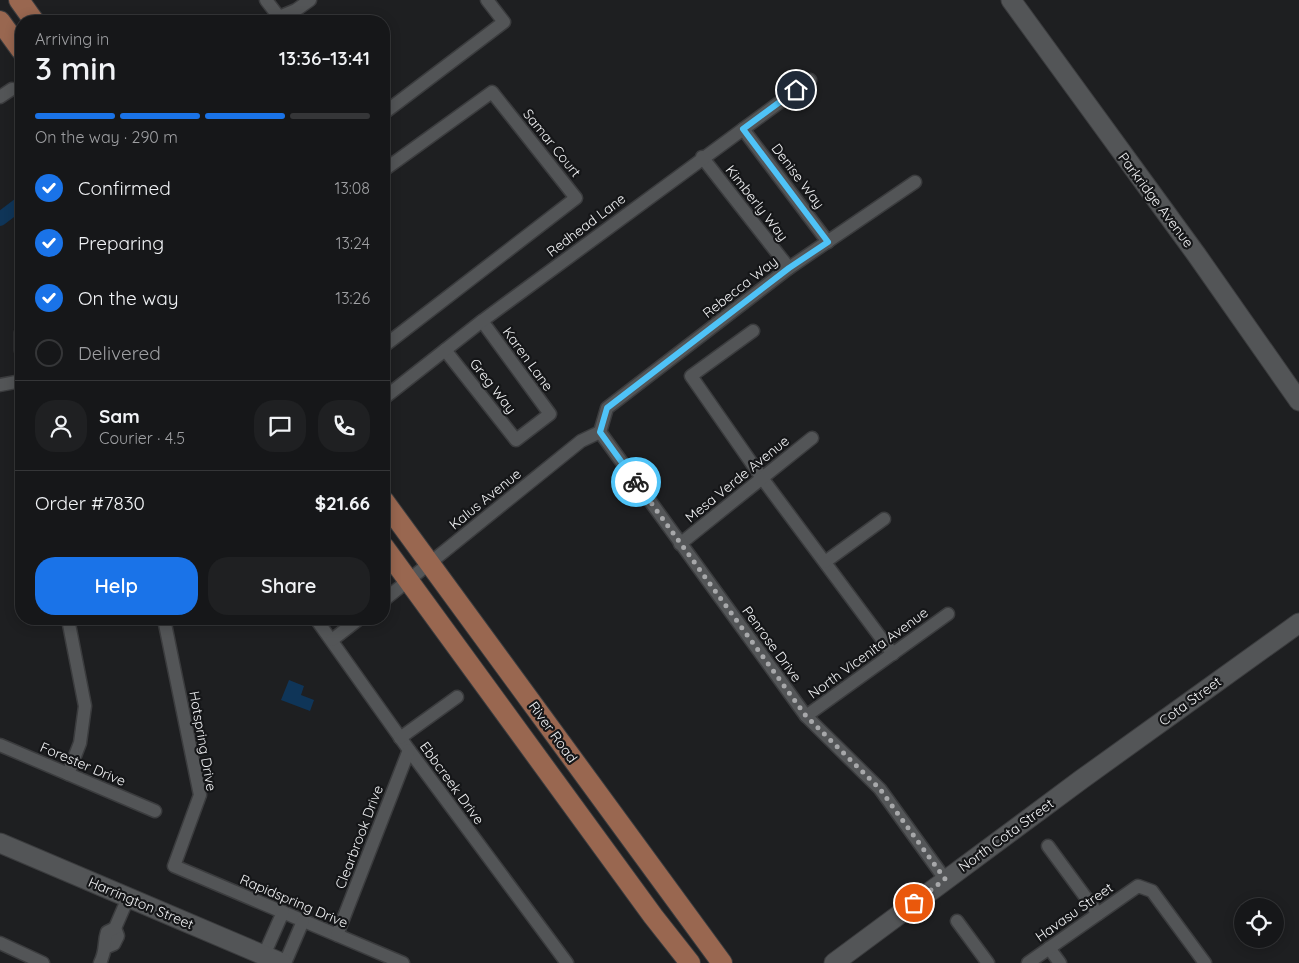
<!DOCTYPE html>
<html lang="en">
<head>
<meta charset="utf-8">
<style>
  :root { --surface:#161719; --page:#1f2022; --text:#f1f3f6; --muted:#9e9fa2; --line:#353638; --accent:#1a73e8 }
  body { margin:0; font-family:Quicksand,sans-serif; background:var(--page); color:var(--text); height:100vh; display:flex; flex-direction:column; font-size:19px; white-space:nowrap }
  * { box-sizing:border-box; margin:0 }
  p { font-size:16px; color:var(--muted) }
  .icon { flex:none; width:28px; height:28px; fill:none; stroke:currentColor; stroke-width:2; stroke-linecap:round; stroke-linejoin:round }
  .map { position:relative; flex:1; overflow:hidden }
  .sheet { position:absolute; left:15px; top:15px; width:375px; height:610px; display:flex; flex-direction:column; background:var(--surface); border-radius:20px; box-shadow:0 2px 12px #0003,0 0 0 1px var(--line) }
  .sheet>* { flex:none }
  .tools { position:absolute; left:1234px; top:898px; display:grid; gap:10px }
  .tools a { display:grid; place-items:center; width:50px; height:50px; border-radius:50%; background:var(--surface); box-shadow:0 2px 12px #0003,0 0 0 1px var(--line); font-size:25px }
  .pin { position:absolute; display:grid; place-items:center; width:42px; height:42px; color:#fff; margin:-21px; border:2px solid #fff; border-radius:50%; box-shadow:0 1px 5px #0007 }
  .courier { position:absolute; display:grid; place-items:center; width:50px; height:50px; margin:-25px; border:4px solid #4fc3f7; border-radius:50%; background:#fff; color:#222; box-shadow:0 1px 6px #0007 }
  .head em { font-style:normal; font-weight:600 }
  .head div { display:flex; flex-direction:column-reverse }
  .head { display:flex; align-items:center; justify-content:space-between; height:85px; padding:0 20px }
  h1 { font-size:32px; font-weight:600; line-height:38px }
  .bar { display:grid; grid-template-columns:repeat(4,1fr); gap:8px 5px; align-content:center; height:60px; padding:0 20px }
  .bar i { height:6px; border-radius:4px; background:var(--line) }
  .bar .selected { background:var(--accent) }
  .bar p { grid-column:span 4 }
  .line { display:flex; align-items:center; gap:12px; padding:0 20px; border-top:1px solid var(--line) }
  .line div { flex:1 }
  .round { display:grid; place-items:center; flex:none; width:52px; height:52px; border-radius:20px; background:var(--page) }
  ol { padding:0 20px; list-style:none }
  li { display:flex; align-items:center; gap:15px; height:55px }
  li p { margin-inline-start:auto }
  li .icon { padding:5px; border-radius:50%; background:var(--accent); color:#fff; stroke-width:4 }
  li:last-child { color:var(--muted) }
  li i { width:28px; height:28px; border:2px solid var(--line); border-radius:50% }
  .cta { display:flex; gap:10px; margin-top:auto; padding:10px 20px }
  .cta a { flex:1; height:58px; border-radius:20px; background:var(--accent); color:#fff; font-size:20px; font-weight:600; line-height:58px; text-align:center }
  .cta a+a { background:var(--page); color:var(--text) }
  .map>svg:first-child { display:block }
  .water { fill:#0f3558 }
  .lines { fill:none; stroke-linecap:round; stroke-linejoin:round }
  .canal { stroke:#0f3558; stroke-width:14 }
  .street-casing { stroke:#3b3c3e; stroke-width:15 }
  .secondary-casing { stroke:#3b3c3e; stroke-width:21 }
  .primary-casing { stroke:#3b3c3e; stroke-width:22 }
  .street { stroke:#535557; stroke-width:12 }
  .secondary { stroke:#535557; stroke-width:19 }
  .primary { stroke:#996750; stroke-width:20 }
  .done { stroke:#a7a8aa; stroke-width:5; stroke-dasharray:0 9 }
  .route { stroke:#4fc3f7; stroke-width:6 }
  .labels { text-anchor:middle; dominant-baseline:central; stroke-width:4.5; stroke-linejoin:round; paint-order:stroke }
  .street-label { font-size:14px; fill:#f1f2f4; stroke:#151618 }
</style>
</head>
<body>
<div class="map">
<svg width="1299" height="963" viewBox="0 0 1299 963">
  <rect width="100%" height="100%" fill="#1e1f21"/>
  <path class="water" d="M289 680 304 686 301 695 314 700 310 711 281 700Z"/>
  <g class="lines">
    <path class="canal" d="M0 219 21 203"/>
    <defs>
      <g id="street">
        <path d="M266 0 279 17 296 10 310 0"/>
        <path d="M0 97 12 89"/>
        <path d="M384 113 504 22 487 0"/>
        <path d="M743 129 828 242"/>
        <path d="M702 157 789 268"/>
        <path d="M384 170 492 92 576 198 384 346"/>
        <path d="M753 331 691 376 762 478 893 654"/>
        <path d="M21 332V351"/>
        <path d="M445 350 516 440 550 414 482 321"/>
        <path d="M0 385 21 381"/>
        <path d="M384 398 482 321 810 80"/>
        <path d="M600 432 607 408 789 268 915 182"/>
        <path d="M680 544 812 438"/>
        <path d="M825 562 884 519"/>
        <path d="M384 600 581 441 600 432 806 716 880 789 945 879"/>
        <path d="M68 619 85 706 80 743 68 774"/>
        <path d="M164 619 200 795 174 866 403 963"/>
        <path d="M316 619 409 750 567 963"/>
        <path d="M332 640 359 619"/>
        <path d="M806 716 948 614"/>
        <path d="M400 738 457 697"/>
        <path d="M0 745 155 811"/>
        <path d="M1048 846 1098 914"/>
        <path d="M957 921 988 963"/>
        <path d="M337 935 409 750"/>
        <path d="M0 943 43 963"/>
        <path d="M107 947 114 944 118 936 115 928"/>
        <path d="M1049 948 1060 963"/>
        <path d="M264 955 283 912"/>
        <path d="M100 963C107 949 103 944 107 932L115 928 128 898"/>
        <path d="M285 963 303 921"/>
        <path d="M1028 963 1138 886 1152 891 1205 963"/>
      </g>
      <g id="secondary">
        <path d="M1011 0 1196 254 1299 401"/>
        <path d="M0 843 282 963"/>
        <path d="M834 963 1082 779 1299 623"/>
      </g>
      <g id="primary">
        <path d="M19 0 34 21"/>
        <path d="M0 21 21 50"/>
        <path d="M384 501 722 963"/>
        <path d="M384 547 653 916 690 963"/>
      </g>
    </defs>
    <use href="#street" class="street-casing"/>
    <use href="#secondary" class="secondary-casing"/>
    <use href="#primary" class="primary-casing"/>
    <use href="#street" class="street"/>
    <use href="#secondary" class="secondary"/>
    <use href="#primary" class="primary"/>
  </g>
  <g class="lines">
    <path class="done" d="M636 482 806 716 880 789 945 879 914 903"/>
    <path class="route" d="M636 482 600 432 607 408 789 268 828 242 743 129 796 90"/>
  </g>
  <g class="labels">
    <g class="street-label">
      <text transform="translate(552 143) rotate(51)">Samar Court</text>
      <text transform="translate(798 176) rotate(53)">Denise Way</text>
      <text transform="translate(1156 200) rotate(53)">Parkridge Avenue</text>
      <text transform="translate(757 203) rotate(52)">Kimberly Way</text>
      <text transform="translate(586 225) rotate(-37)">Redhead Lane</text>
      <text transform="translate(740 287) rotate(-38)">Rebecca Way</text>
      <text transform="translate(528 359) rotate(54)">Karen Lane</text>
      <text transform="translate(493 386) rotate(52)">Greg Way</text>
      <text transform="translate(737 479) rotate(-39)">Mesa Verde Avenue</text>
      <text transform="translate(485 499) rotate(-39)">Kalus Avenue</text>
      <text transform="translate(772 644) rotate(54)">Penrose Drive</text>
      <text transform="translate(868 653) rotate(-36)">North Vicenita Avenue</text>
      <text transform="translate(1190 701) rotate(-36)">Cota Street</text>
      <text transform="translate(553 732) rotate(54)">River Road</text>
      <text transform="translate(203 741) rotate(80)">Hotspring Drive</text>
      <text transform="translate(83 764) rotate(23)">Forester Drive</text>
      <text transform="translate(452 783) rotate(54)">Ebbcreek Drive</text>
      <text transform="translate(1006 835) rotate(-36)">North Cota Street</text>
      <text transform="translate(359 837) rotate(-69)">Clearbrook Drive</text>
      <text transform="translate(294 901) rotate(23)">Rapidspring Drive</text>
      <text transform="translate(141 903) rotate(23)">Harrington Street</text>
      <text transform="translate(1074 912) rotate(-35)">Havasu Street</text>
    </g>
  </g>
</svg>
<div class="tools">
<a><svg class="icon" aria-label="locate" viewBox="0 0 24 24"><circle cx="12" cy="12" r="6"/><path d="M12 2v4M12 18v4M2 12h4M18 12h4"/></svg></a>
</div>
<div class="pin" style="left:914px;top:903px;background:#ea580c"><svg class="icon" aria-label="bag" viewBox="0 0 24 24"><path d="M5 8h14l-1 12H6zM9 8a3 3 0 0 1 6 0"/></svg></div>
<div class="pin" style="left:796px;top:90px;background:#1f2937"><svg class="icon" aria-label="home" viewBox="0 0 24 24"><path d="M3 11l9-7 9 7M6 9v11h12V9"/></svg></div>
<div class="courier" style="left:636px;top:482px"><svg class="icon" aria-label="bike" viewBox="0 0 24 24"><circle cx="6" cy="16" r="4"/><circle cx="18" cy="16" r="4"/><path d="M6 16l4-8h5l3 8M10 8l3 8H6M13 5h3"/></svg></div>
<section class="sheet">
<div class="head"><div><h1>3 min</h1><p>Arriving in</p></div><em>13:36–13:41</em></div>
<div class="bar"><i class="selected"></i><i class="selected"></i><i class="selected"></i><i></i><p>On the way · 290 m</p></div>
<ol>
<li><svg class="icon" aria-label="check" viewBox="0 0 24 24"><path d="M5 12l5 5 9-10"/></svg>Confirmed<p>13:08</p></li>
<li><svg class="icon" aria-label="check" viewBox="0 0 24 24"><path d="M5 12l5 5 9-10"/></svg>Preparing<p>13:24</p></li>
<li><svg class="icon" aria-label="check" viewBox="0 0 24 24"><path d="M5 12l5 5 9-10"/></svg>On the way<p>13:26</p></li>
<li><i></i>Delivered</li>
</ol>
<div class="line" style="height:90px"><a class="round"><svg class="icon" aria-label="person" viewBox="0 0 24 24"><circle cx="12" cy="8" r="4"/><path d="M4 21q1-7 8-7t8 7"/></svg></a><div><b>Sam</b><p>Courier · 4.5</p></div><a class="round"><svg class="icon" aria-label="chat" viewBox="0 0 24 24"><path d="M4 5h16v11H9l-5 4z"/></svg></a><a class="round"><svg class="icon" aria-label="phone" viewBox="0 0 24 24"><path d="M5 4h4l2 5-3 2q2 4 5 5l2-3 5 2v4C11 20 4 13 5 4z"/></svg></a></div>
<div class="line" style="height:65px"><div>Order #7830</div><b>$21.66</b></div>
<div class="cta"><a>Help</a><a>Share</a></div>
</section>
</div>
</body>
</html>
